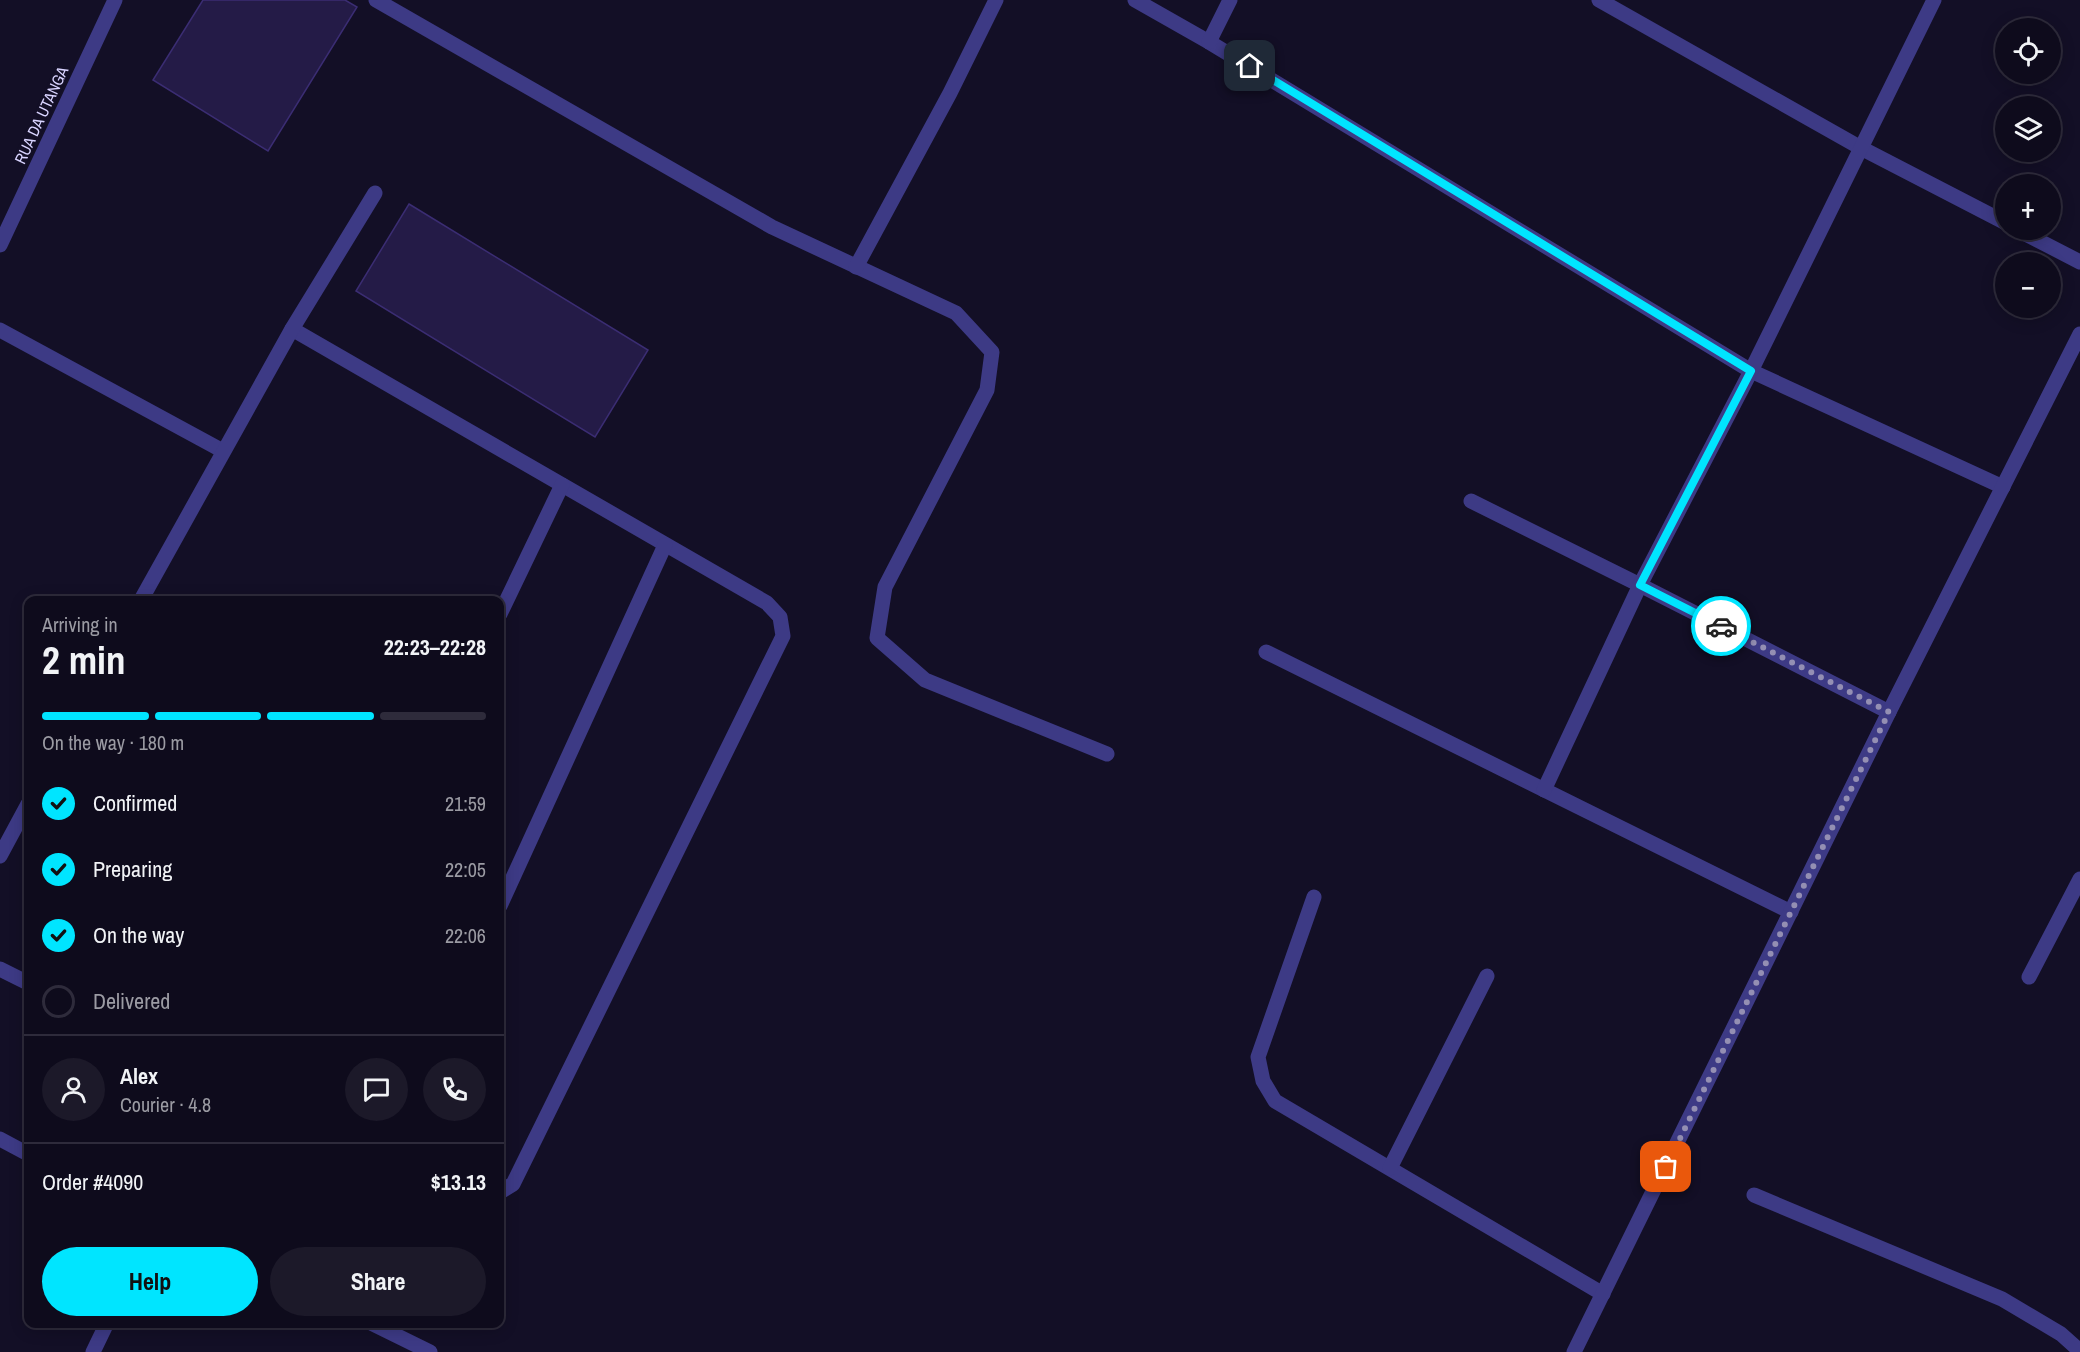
<!DOCTYPE html>
<html lang="en">
<head>
<meta charset="utf-8">
<style>
  :root { --surface:#0e0b1c; --page:#1c1929; --text:#f1f3f6; --muted:#9b9ba3; --line:#2e2b3b; --accent:#00e5ff }
  body { margin:0; font-family:"Archivo Narrow",sans-serif; background:var(--page); color:var(--text); height:100vh; display:flex; flex-direction:column; font-size:22px; white-space:nowrap }
  * { box-sizing:border-box; margin:0 }
  p { font-size:20px; color:var(--muted) }
  .icon { flex:none; width:33px; height:33px; fill:none; stroke:currentColor; stroke-width:2; stroke-linecap:round; stroke-linejoin:round }
  .map { position:relative; flex:1; overflow:hidden }
  .side { position:absolute; left:24px; top:596px; width:480px; height:732px; display:flex; flex-direction:column; background:var(--surface); border-radius:12px; box-shadow:0 3px 15px #0003,0 0 0 2px var(--line) }
  .side>* { flex:none }
  .fabs { position:absolute; left:1995px; top:18px; display:grid; gap:12px }
  .fabs a { display:grid; place-items:center; width:66px; height:66px; border-radius:50%; background:var(--surface); box-shadow:0 3px 15px #0003,0 0 0 2px var(--line); font-size:30px }
  .pin { position:absolute; display:grid; place-items:center; width:51px; height:51px; color:#fff; margin:-26px; border-radius:12px; box-shadow:0 3px 9px #0006 }
  .courier { position:absolute; display:grid; place-items:center; width:60px; height:60px; margin:-30px; border:4px solid #00e5ff; border-radius:50%; background:#fff; color:#222; box-shadow:0 2px 8px #0007 }
  .headline em { font-style:normal; font-weight:700 }
  .headline div { display:flex; flex-direction:column-reverse }
  .headline { display:flex; align-items:center; justify-content:space-between; height:102px; padding:0 18px }
  h1 { font-size:39px; font-weight:700; line-height:45px }
  .bar { display:grid; grid-template-columns:repeat(4,1fr); gap:9px 6px; align-content:center; height:72px; padding:0 18px }
  .bar i { height:8px; border-radius:4px; background:var(--line) }
  .bar .current { background:var(--accent) }
  .bar p { grid-column:span 4 }
  .line { display:flex; align-items:center; gap:15px; padding:0 18px; border-top:2px solid var(--line) }
  .line div { flex:1 }
  .round { display:grid; place-items:center; flex:none; width:63px; height:63px; border-radius:32px; background:var(--page) }
  ol { padding:0 18px; list-style:none }
  li { display:flex; align-items:center; gap:18px; height:66px }
  li p { margin-inline-start:auto }
  li .icon { padding:6px; border-radius:50%; background:var(--accent); color:#111; stroke-width:4 }
  li:last-child { color:var(--muted) }
  li i { width:33px; height:33px; border:3px solid var(--line); border-radius:50% }
  .action { display:flex; gap:12px; margin-top:auto; padding:12px 18px }
  .action a { flex:1; height:69px; border-radius:36px; background:var(--accent); color:#111; font-size:24px; font-weight:700; line-height:69px; text-align:center }
  .action a+a { background:var(--page); color:var(--text) }
  .map>svg:first-child { display:block }
  .building { fill:#241b47; stroke:#3b2d73; stroke-width:1.5 }
  .lines { fill:none; stroke-linecap:round; stroke-linejoin:round }
  .minor { stroke:#3d3a85; stroke-width:15 }
  .done { stroke:#948fb3; stroke-width:6; stroke-dasharray:0 10.8 }
  .route { stroke:#00e5ff; stroke-width:8 }
  .labels { text-anchor:middle; dominant-baseline:central; stroke-width:5; stroke-linejoin:round; paint-order:stroke }
  .street-label { font-size:16px; fill:#d9d4ff; stroke:#130f26 }
</style>
</head>
<body>
<div class="map">
<svg width="2080" height="1352" viewBox="0 0 2080 1352">
  <rect width="100%" height="100%" fill="#130f26"/>
  <g class="building">
    <path d="M203 0H345L357 7 268 151 153 80Z"/>
    <path d="M409 204 648 350 595 437 356 291Z"/>
  </g>
  <g class="lines">
    <g class="minor">
      <path d="M376 0 772 227 956 313 992 352 987 390 885 587 877 638 925 680 1107 754"/>
      <path d="M1135 0 1209 42 1751 371 2003 487"/>
      <path d="M1599 0 1861 148 2006 223"/>
      <path d="M1209 42 1230 0"/>
      <path d="M2018 230 2080 262"/>
      <path d="M0 245 115 0"/>
      <path d="M856 267 950 93 996 0"/>
      <path d="M292 329 767 603 780 617 783 636 513 1184 500 1192"/>
      <path d="M0 330 223 451"/>
      <path d="M1471 501 1640 585 1889 712"/>
      <path d="M141 600 292 329 375 193"/>
      <path d="M500 614 562 485"/>
      <path d="M1266 652 1791 912"/>
      <path d="M1544 790 1640 585 1751 371 1934 0"/>
      <path d="M0 856 28 804"/>
      <path d="M1314 897 1258 1057 1263 1081 1275 1101 1603 1294"/>
      <path d="M500 906 665 545"/>
      <path d="M0 969 28 983"/>
      <path d="M2029 977 2080 879"/>
      <path d="M0 1139 28 1154"/>
      <path d="M1390 1168 1487 976"/>
      <path d="M1754 1195 2002 1299 2061 1334 2080 1351"/>
      <path d="M371 1323 430 1352"/>
      <path d="M93 1352 107 1323"/>
      <path d="M1574 1352 1889 712 2080 334"/>
    </g>
  </g>
  <g class="lines">
    <path class="done" d="M1666 1167 1889 712 1721 626"/>
    <path class="route" d="M1250 66 1751 371 1640 585 1721 626"/>
  </g>
  <g class="labels">
    <g class="street-label">
      <text transform="translate(41 115) rotate(-65)">RUA DA UTANGA</text>
    </g>
  </g>
</svg>
<div class="fabs">
<a><svg class="icon" aria-label="locate" viewBox="0 0 24 24"><circle cx="12" cy="12" r="6"/><path d="M12 2v4M12 18v4M2 12h4M18 12h4"/></svg></a>
<a><svg class="icon" aria-label="layers" viewBox="0 0 24 24"><path d="M12 4l9 5-9 5-9-5zM3 14l9 5 9-5"/></svg></a>
<a>+</a>
<a>−</a>
</div>
<div class="pin" style="left:1666px;top:1167px;background:#ea580c"><svg class="icon" aria-label="bag" viewBox="0 0 24 24"><path d="M5 8h14l-1 12H6zM9 8a3 3 0 0 1 6 0"/></svg></div>
<div class="pin" style="left:1250px;top:66px;background:#1f2937"><svg class="icon" aria-label="home" viewBox="0 0 24 24"><path d="M3 11l9-7 9 7M6 9v11h12V9"/></svg></div>
<div class="courier" style="left:1721px;top:626px"><svg class="icon" aria-label="car" viewBox="0 0 24 24"><path d="M5 17H2v-5l4-1 3-4h7l3 4 3 1v5h-3M9 17h6M6 11h13"/><circle cx="7" cy="17" r="2"/><circle cx="17" cy="17" r="2"/></svg></div>
<section class="side">
<div class="headline"><div><h1>2 min</h1><p>Arriving in</p></div><em>22:23–22:28</em></div>
<div class="bar"><i class="current"></i><i class="current"></i><i class="current"></i><i></i><p>On the way · 180 m</p></div>
<ol>
<li><svg class="icon" aria-label="check" viewBox="0 0 24 24"><path d="M5 12l5 5 9-10"/></svg>Confirmed<p>21:59</p></li>
<li><svg class="icon" aria-label="check" viewBox="0 0 24 24"><path d="M5 12l5 5 9-10"/></svg>Preparing<p>22:05</p></li>
<li><svg class="icon" aria-label="check" viewBox="0 0 24 24"><path d="M5 12l5 5 9-10"/></svg>On the way<p>22:06</p></li>
<li><i></i>Delivered</li>
</ol>
<div class="line" style="height:108px"><a class="round"><svg class="icon" aria-label="person" viewBox="0 0 24 24"><circle cx="12" cy="8" r="4"/><path d="M4 21q1-7 8-7t8 7"/></svg></a><div><b>Alex</b><p>Courier · 4.8</p></div><a class="round"><svg class="icon" aria-label="chat" viewBox="0 0 24 24"><path d="M4 5h16v11H9l-5 4z"/></svg></a><a class="round"><svg class="icon" aria-label="phone" viewBox="0 0 24 24"><path d="M5 4h4l2 5-3 2q2 4 5 5l2-3 5 2v4C11 20 4 13 5 4z"/></svg></a></div>
<div class="line" style="height:78px"><div>Order #4090</div><b>$13.13</b></div>
<div class="action"><a>Help</a><a>Share</a></div>
</section>
</div>
</body>
</html>
